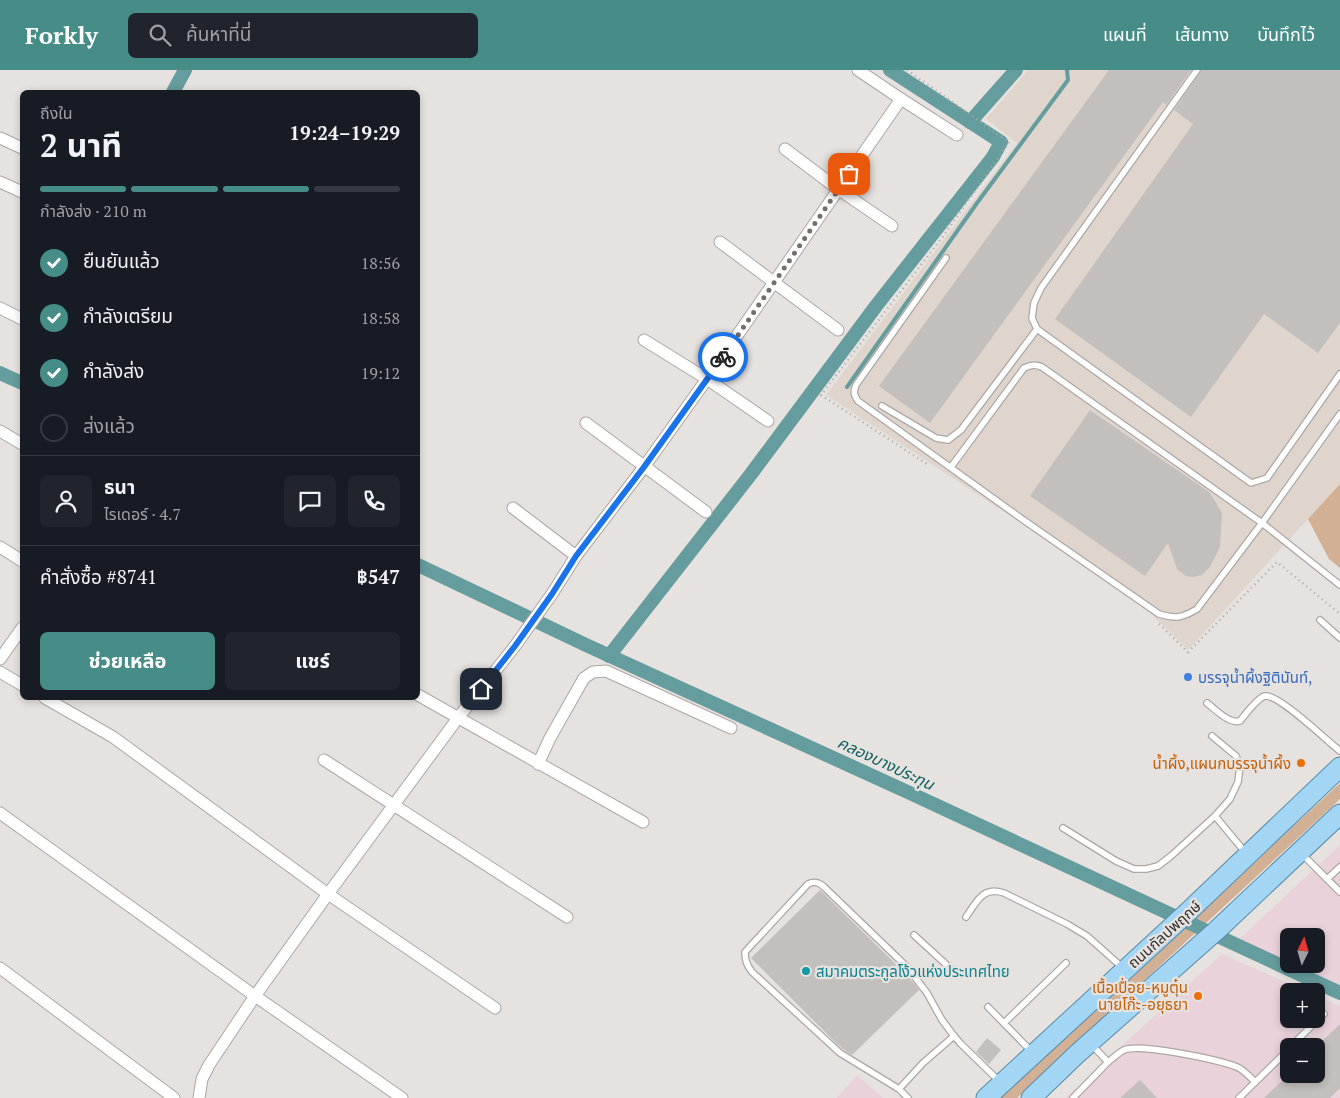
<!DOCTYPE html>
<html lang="th">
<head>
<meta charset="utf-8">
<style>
  :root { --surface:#171b24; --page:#20242c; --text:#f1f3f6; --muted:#9ea1a6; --line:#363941; --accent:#468d88 }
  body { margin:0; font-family:"PT Serif","Noto Sans Thai",serif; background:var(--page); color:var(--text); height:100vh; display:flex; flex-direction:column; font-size:19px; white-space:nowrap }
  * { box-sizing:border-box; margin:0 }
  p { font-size:16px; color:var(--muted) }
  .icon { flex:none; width:28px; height:28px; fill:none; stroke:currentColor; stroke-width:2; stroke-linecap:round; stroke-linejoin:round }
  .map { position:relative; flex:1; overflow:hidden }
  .sheet { position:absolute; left:20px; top:20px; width:400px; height:610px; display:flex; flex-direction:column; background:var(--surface); border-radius:8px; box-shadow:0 2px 8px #0003 }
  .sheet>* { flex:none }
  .needle { width:32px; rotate:5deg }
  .fabs { position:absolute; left:1280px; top:858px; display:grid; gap:10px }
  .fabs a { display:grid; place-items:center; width:45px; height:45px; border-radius:8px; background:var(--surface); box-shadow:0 2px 8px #0003; font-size:25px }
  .pin { position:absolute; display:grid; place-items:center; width:42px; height:42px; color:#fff; margin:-21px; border-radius:10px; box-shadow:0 2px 8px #0006 }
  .courier { position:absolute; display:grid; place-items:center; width:50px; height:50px; margin:-25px; border:4px solid #1a73e8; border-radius:50%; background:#fff; color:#222; box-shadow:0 1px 6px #0007 }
  .summary em { font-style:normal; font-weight:700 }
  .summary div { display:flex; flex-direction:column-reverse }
  .summary { display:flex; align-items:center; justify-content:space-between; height:85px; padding:0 20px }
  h1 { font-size:32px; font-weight:700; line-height:38px }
  .bar { display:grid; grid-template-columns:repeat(4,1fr); gap:8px 5px; align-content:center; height:60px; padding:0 20px }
  .bar i { height:6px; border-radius:4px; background:var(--line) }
  .bar .selected { background:var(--accent) }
  .bar p { grid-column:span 4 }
  .line { display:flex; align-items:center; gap:12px; padding:0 20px; border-top:1px solid var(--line) }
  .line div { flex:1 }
  .round { display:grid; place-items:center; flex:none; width:52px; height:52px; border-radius:8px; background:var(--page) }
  ol { padding:0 20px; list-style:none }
  li { display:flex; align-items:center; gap:15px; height:55px }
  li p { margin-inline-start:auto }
  li .icon { padding:5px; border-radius:50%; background:var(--accent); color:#fff; stroke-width:4 }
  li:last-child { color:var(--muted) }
  li i { width:28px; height:28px; border:2px solid var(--line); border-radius:50% }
  .primary-button { display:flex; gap:10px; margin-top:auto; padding:10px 20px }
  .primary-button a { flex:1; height:58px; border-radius:8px; background:var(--accent); color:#fff; font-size:20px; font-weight:700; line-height:58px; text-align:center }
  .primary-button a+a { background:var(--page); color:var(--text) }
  header { display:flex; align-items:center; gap:30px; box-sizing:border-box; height:70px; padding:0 25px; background:var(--accent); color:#fff }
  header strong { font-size:24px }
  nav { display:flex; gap:28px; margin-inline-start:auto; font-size:18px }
  .search { width:350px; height:45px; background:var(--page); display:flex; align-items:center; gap:12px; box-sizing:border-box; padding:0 18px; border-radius:8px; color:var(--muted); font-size:19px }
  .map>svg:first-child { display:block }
  .commercial { fill:#ead2db; fill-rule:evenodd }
  .built { fill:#e0d5cd }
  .green { fill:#d1b096 }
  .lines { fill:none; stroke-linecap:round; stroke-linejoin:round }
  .stream { stroke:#659c9d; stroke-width:4 }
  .canal { stroke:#659c9d; stroke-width:14 }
  .building { fill:#c3bfbc }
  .lane-casing { stroke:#aca7a4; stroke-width:8 }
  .street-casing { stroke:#aca7a4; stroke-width:13 }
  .primary-casing { stroke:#548baa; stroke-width:21 }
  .path { stroke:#aba8a5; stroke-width:2.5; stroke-dasharray:1 4; stroke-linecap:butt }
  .lane { stroke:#fff; stroke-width:5.5 }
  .street { stroke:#fff; stroke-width:11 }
  .primary { stroke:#a3d6f4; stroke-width:19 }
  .done { stroke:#726f6d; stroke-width:5; stroke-dasharray:0 9 }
  .route { stroke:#1a73e8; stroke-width:6 }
  .shop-dot { fill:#3f7fe0; stroke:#e6e2df; stroke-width:2 }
  .food-dot { fill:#e8710a; stroke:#e6e2df; stroke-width:2 }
  .culture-dot { fill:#0f9aa8; stroke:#e6e2df; stroke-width:2 }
  .labels { text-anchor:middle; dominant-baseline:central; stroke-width:4.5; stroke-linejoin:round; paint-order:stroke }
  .shop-label { font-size:15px; fill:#366cbe; stroke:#e6e2df; text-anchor:start }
  .food-label { font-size:15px; fill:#c56008; stroke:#e6e2df; text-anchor:end }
  .street-label { font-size:15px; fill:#333130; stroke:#e6e2df }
  .culture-label { font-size:15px; fill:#0d838f; stroke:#e6e2df; text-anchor:start }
  .water-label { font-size:16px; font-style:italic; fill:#0f5e60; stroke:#e6e2df }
</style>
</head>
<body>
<header>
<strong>Forkly</strong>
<div class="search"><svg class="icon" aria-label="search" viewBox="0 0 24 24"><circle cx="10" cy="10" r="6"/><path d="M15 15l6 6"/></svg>ค้นหาที่นี่</div>
<nav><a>แผนที่</a><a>เส้นทาง</a><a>บันทึกไว้</a></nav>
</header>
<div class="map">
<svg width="1340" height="1028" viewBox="0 0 1340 1028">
  <rect width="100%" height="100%" fill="#e6e2df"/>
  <g class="commercial">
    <path d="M1340 775V915L1293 894H1316V866H1289V892L1239 869Z"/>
    <path d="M1222 884 1306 921H1289V949H1316V926L1340 936V1028H1065ZM1289 976H1316V1004H1289Z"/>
    <path d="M857 1005 883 1028H837Z"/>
  </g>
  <path class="built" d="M1028 0H1340V414L1188 580 1133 526 826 325 1017 73 986 49Z"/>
  <g class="green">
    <path d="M1340 414V498L1329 489 1308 449Z"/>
    <path d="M1340 713V729L1017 1028H999Z"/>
  </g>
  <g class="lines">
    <path class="stream" d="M847 317 977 133 1068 10 1067 0"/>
    <g class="canal">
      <path d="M173 22 185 0"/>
      <path d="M970 52 1016 0"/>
      <path d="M0 303 22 313"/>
      <path d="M418 495 586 575 912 724 1340 923"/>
      <path d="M609 586 751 404 876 236 993 87 1001 72 890 0"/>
    </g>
  </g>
  <g class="building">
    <path d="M1109 0H1191L1166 35 1163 32 930 353 879 316Z"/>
    <path d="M1202 0H1340V253L1318 283 1264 244 1191 347 1055 249 1193 54 1174 40Z"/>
    <path d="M1090 340 1209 422 1215 431 1222 443 1220 477 1210 497 1202 505 1193 507 1186 506 1177 499 1168 473 1145 506 1030 426Z"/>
    <path d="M820 820 907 905 919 920 852 985 843 979 835 972 751 888Z"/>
    <path d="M1340 954V1018L1330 1028H1264L1289 1004H1316V977Z"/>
    <path d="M987 968 1001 980 989 994 976 982Z"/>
    <path d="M1140 1010 1157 1028H1120Z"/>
  </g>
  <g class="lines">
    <defs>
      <g id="lane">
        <path d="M1197 0 1041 218 1034 233 1032 248 1037 259 1251 413 1267 408 1340 304"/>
        <path d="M946 188 856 315C853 322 854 325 858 331L1022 449 1159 544C1176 549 1182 548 1197 539L1262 453 1340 344"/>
        <path d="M882 336 936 368 948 370 961 360 1037 259"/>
        <path d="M951 397 1024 298C1031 295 1035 294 1042 297L1262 453 1340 515"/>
        <path d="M1320 550 1340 568"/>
        <path d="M1207 633C1216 640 1229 654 1240 651 1245 645 1257 628 1265 626 1279 624 1327 671 1340 681"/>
        <path d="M1212 666 1236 686 1240 696 1238 712 1230 729 1215 746 1245 782"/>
        <path d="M1063 758 1116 791 1134 799H1146L1158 796 1171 786 1215 746"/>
        <path d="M1301 783 1340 822"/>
        <path d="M1327 809 1340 797"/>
        <path d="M966 847C977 832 982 816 1004 823L1067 854 1087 866 1123 898"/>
        <path d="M914 865 950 898"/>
        <path d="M988 937 1032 982"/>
        <path d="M1004 953 1066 893"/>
        <path d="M954 966 961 974 1000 1012"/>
        <path d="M1291 976 1324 944"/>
        <path d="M1108 992C1113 988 1118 983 1124 980 1140 973 1219 990 1237 997 1244 1000 1250 1007 1255 1012"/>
        <path d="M899 1019 923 993 954 966 942 950 927 923 907 897 823 816C818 812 814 811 808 814L745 882C745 891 747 895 752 902L840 983 899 1019 908 1028"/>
        <path d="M1073 1028 1108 992 1091 974"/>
        <path d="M1239 1028 1289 979"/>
      </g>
      <g id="street">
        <path d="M858 0 901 29 957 65"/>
        <path d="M0 68 22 78"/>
        <path d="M785 79 838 119 892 156"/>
        <path d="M0 112 22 122"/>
        <path d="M720 172 838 260"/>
        <path d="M0 238 22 249"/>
        <path d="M644 270 707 309 768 351"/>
        <path d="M586 353 706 442"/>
        <path d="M0 361 22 374"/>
        <path d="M513 438 576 486"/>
        <path d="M0 477 22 491"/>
        <path d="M0 589 22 558"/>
        <path d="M0 602 22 615"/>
        <path d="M418 625 643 752"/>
        <path d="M45 628 113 667 328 824 495 938"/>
        <path d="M324 690 567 847"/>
        <path d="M538 694 550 668 584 608 593 602 606 601 731 658"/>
        <path d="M0 743 255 926 402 1028"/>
        <path d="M0 898 174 1028"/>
        <path d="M199 1028 202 1009 209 995 255 926 328 824 458 648 515 576 552 524 576 486 644 397 707 309 901 29"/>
      </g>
      <g id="primary">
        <path d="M986 1028 1190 840 1340 697"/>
        <path d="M1031 1028 1077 984 1217 860 1340 744"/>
      </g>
    </defs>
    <use href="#lane" class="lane-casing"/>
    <use href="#street" class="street-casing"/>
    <use href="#primary" class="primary-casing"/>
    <g class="path">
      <path d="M907 0 1009 72 944 165 821 325 927 394"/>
      <path d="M1159 554 1188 582 1277 492 1340 544"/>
    </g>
    <use href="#lane" class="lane"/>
    <use href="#street" class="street"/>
    <use href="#primary" class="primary"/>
  </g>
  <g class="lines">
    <path class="done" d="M723 287 849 104"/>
    <path class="route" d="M481 619 515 576 552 524 576 486 644 397 723 287"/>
  </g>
  <circle class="shop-dot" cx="1188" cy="607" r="5"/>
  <g class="food-dot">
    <circle cx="1301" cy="693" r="5"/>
    <circle cx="1198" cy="926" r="5"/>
  </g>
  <circle class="culture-dot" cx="806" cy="901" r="5"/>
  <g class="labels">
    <g class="shop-label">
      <text x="1198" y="607">บรรจุน้ำผึ้งฐิตินันท์,</text>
    </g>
    <g class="food-label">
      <text x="1291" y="693">น้ำผึ้ง,แผนกบรรจุน้ำผึ้ง</text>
      <text x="1188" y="917">เนื้อเปื่อย-หมูตุ๋น<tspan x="1188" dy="17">นายโก๊ะ-อยุธยา</tspan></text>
    </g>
    <g class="street-label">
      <text transform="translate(1164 864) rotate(-42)">ถนนกัลปพฤกษ์</text>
    </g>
    <g class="culture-label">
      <text x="816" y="901">สมาคมตระกูลโง้วแห่งประเทศไทย</text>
    </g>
    <g class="water-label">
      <text transform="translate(886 693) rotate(25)">คลองบางประทุน</text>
    </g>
  </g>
</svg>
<div class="fabs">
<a><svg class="needle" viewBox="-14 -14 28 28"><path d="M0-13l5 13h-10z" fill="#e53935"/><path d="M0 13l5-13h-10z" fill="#9ea1a6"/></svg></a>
<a>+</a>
<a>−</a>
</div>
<div class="pin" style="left:849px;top:104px;background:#ea580c"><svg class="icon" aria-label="bag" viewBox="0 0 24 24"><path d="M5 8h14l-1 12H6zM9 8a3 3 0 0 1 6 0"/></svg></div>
<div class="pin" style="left:481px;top:619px;background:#1f2937"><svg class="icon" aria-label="home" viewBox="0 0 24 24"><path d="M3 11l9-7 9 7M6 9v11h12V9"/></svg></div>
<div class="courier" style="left:723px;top:287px"><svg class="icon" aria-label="bike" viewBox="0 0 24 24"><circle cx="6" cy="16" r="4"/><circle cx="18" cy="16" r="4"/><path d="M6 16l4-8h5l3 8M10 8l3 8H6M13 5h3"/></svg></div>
<section class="sheet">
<div class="summary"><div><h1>2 นาที</h1><p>ถึงใน</p></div><em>19:24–19:29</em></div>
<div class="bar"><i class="selected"></i><i class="selected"></i><i class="selected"></i><i></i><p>กำลังส่ง · 210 m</p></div>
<ol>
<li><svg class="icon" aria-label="check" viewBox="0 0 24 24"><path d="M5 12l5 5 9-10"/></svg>ยืนยันแล้ว<p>18:56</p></li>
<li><svg class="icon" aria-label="check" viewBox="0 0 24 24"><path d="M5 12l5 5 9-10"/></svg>กำลังเตรียม<p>18:58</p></li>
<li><svg class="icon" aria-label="check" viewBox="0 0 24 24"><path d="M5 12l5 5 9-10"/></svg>กำลังส่ง<p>19:12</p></li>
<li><i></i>ส่งแล้ว</li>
</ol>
<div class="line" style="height:90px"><a class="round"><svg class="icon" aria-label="person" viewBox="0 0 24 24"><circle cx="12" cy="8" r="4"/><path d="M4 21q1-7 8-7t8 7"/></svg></a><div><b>ธนา</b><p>ไรเดอร์ · 4.7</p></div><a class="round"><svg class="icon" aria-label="chat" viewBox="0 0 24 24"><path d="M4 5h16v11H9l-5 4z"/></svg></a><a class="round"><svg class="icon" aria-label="phone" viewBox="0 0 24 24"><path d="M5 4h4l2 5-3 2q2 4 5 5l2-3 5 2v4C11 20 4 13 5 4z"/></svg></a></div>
<div class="line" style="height:65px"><div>คำสั่งซื้อ #8741</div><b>฿547</b></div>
<div class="primary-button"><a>ช่วยเหลือ</a><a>แชร์</a></div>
</section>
</div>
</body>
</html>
